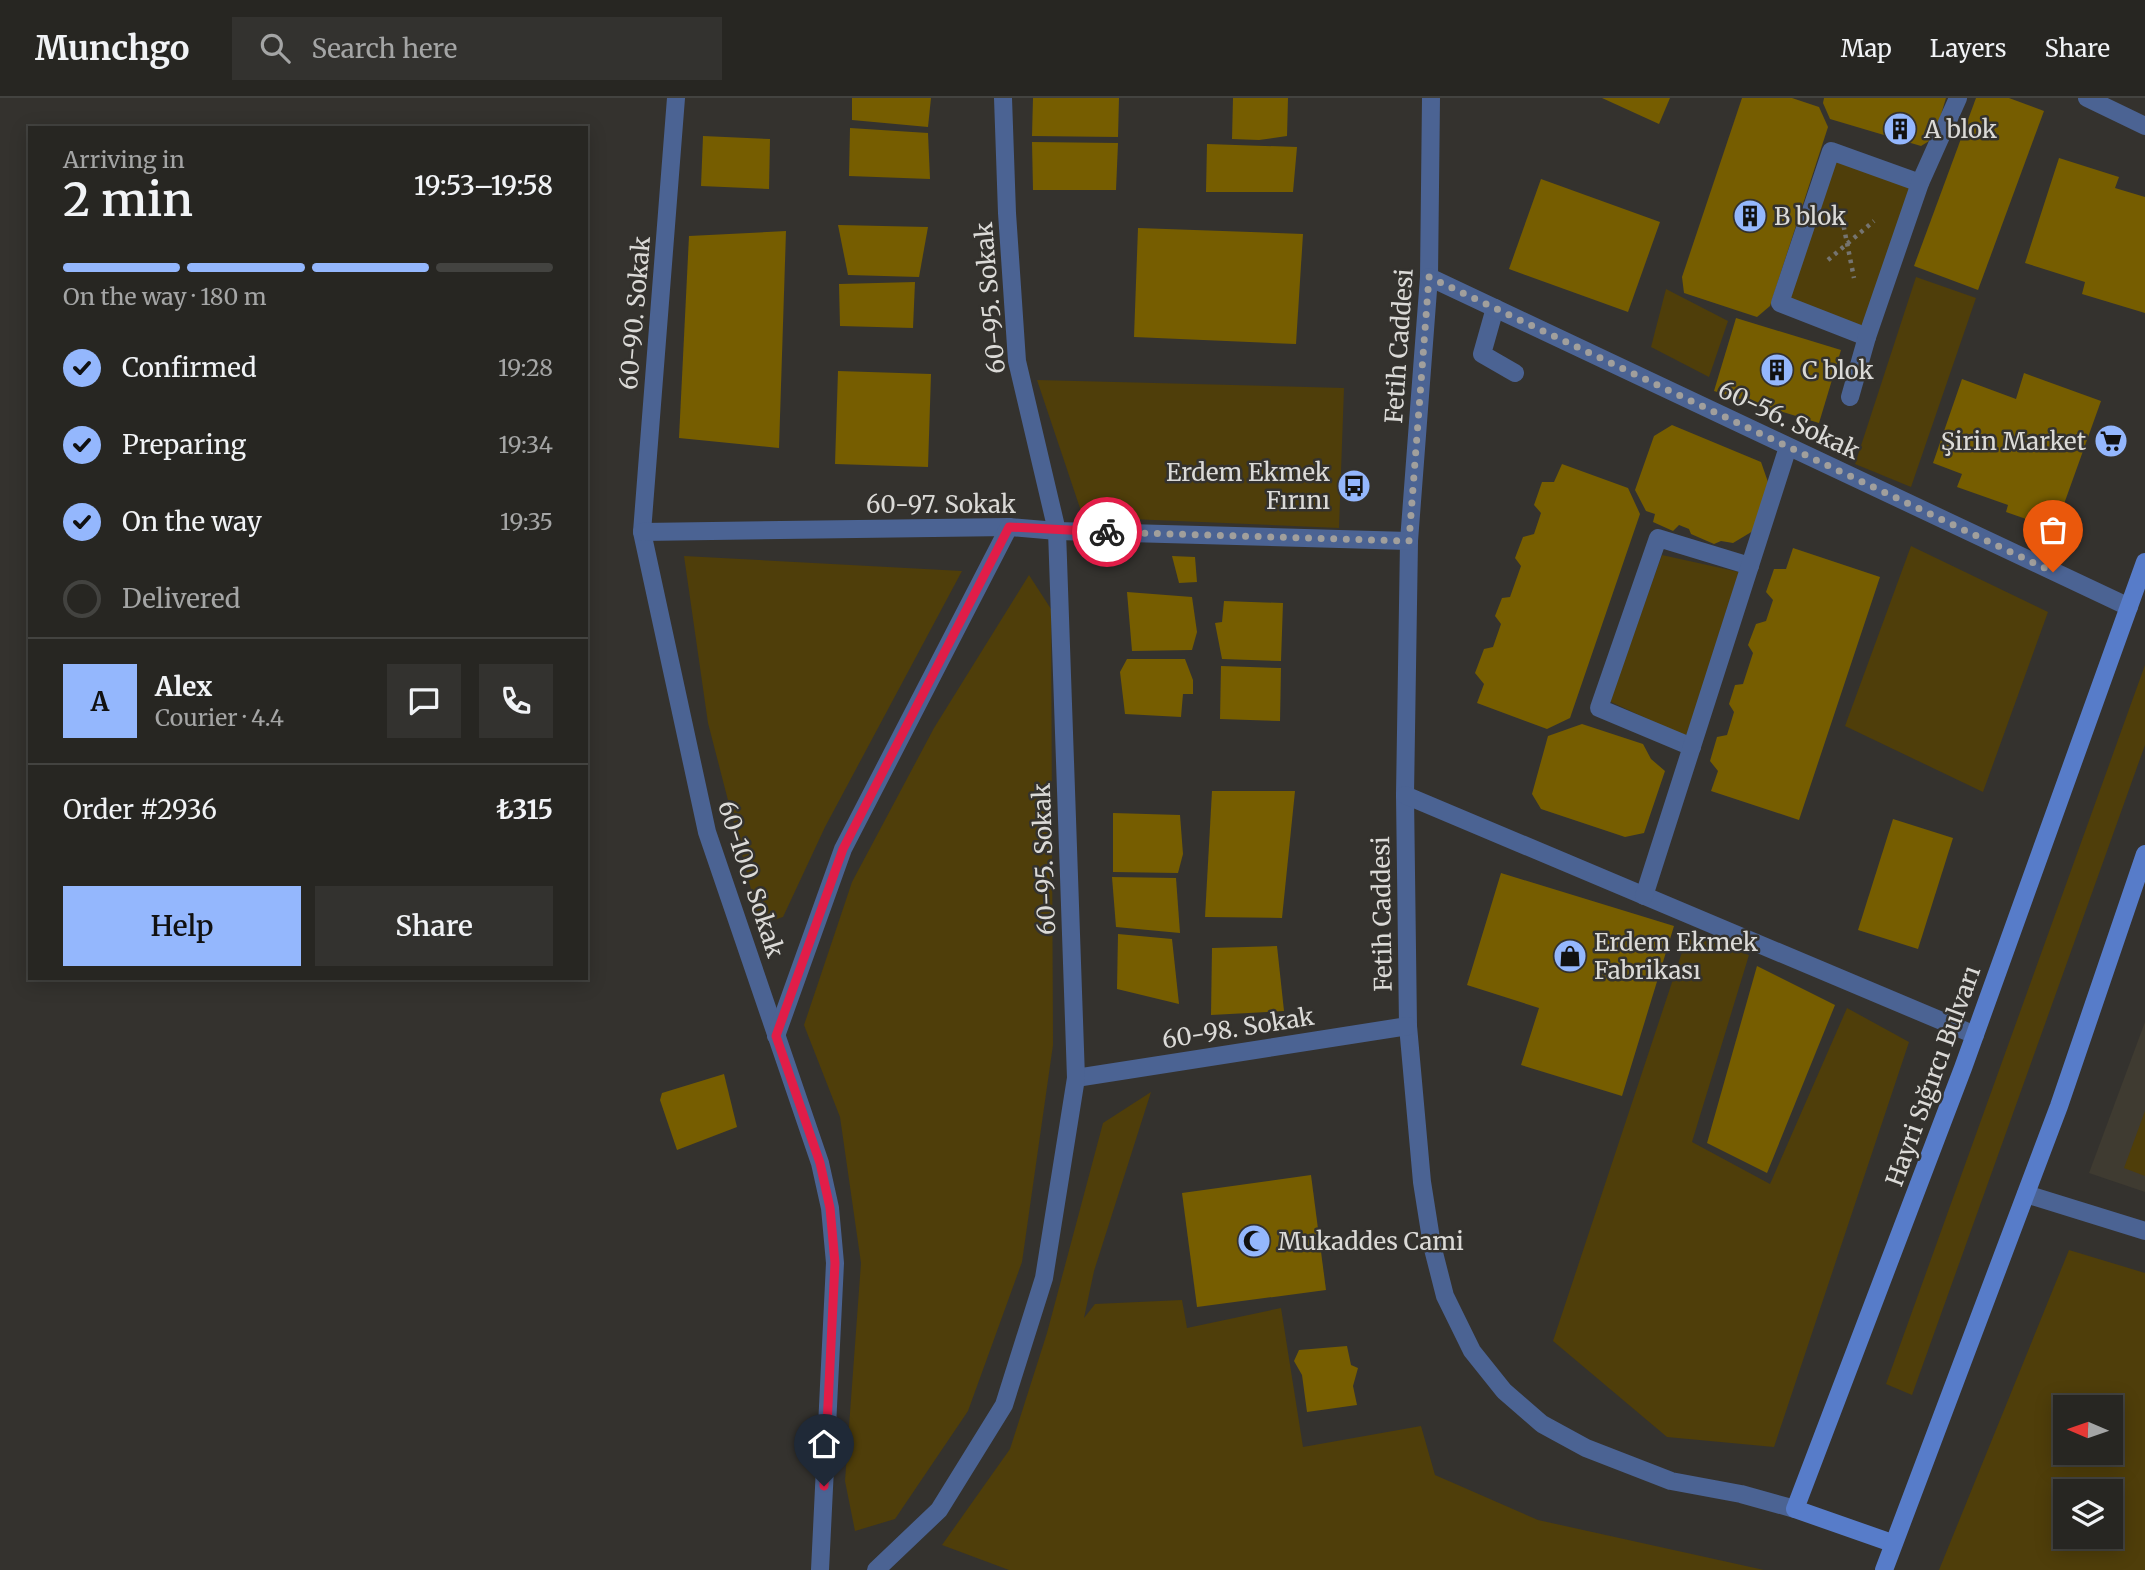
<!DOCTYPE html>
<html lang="en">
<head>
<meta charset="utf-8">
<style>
  :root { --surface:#272622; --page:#33322f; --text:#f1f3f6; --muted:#a4a5a5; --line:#434340; --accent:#94b7fd }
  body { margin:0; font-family:Merriweather,serif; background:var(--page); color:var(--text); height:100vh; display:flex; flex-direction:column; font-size:26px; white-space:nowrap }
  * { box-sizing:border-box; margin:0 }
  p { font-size:23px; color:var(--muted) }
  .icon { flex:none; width:38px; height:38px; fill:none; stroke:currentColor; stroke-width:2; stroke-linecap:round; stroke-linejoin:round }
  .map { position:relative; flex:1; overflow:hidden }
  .side { position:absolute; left:28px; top:28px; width:560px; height:854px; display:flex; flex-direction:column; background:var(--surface); border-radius:0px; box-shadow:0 4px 18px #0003,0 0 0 2px var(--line) }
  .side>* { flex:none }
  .needle { width:46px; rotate:272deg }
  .buttons { position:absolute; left:2053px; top:1297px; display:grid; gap:14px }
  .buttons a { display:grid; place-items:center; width:70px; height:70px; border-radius:0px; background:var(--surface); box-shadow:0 4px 18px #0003,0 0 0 2px var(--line); font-size:35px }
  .pin { position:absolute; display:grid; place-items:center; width:60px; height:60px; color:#fff; margin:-72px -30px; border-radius:50% 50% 50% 0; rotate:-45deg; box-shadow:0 0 7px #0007 }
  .pin .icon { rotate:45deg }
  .courier { position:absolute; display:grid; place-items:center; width:70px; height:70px; margin:-35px; border:5px solid #e11d48; border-radius:50%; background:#fff; color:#222; box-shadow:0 2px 9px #0007 }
  .headline em { font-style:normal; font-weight:600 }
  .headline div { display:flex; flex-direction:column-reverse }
  .headline { display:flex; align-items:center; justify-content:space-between; height:119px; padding:0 35px }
  h1 { font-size:46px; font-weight:600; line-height:52px }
  .bar { display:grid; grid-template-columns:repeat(4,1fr); gap:10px 7px; align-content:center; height:84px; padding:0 35px }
  .bar i { height:9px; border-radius:5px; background:var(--line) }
  .bar .selected { background:var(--accent) }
  .bar p { grid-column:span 4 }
  .line { display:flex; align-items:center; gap:18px; padding:0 35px; border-top:2px solid var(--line) }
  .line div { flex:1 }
  .round { display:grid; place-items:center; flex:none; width:74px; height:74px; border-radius:0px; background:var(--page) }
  ol { padding:0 35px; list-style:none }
  li { display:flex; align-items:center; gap:21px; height:77px }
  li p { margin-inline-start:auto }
  li .icon { padding:7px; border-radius:50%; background:var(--accent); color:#111; stroke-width:4 }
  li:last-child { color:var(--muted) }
  li i { width:38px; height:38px; border:4px solid var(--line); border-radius:50% }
  .primary-button { display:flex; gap:14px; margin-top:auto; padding:14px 35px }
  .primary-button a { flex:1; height:80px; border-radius:0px; background:var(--accent); color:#111; font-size:28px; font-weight:600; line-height:80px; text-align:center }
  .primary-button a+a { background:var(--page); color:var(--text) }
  header { display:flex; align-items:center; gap:42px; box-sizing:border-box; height:98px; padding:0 35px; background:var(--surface); border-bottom:2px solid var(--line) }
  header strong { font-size:33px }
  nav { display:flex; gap:38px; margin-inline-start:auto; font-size:24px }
  .search { width:490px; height:63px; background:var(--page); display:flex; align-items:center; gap:18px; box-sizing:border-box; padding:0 24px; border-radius:0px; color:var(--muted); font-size:26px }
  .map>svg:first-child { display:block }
  .built { fill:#3f3b31 }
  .green { fill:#4f3e0a; fill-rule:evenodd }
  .building { fill:#765d00 }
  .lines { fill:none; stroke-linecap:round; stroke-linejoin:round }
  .path { stroke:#757470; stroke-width:4.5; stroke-dasharray:3.5 5; stroke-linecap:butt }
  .lane { stroke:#4b6393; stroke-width:18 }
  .street { stroke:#4b6393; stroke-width:18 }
  .secondary { stroke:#577cc9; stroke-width:18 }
  .done { stroke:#a19f9c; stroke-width:7; stroke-dasharray:0 12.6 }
  .route { stroke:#e11d48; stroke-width:9 }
  .labels { text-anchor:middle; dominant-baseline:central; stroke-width:5; stroke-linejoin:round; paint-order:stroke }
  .poi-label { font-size:24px; fill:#dbdad7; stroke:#34322e; text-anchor:start }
  .street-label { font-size:24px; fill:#dbdad7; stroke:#34322e }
</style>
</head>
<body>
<header>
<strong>Munchgo</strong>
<div class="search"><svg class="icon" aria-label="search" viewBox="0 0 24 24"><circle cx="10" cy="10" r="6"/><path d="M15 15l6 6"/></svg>Search here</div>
<nav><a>Map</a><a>Layers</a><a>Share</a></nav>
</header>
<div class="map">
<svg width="2145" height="1472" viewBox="0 0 2145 1472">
  <rect width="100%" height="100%" fill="#34322e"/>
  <path class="built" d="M2145 924V1094L2089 1075Z"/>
  <g class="green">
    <path d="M1834 60 1912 85 1863 232 1785 198Z"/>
    <path d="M1916 179 1976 200 1911 389 1855 366Z"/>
    <path d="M1666 191 1728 223 1709 279 1651 249Z"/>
    <path d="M1037 282 1344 290 1339 430 1083 419Z"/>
    <path d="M1911 448 2048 514 1983 694 1845 628Z"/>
    <path d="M1662 457 1739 474 1686 639 1609 603Z"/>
    <path d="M684 458 962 473 825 729 783 819 760 826 708 625Z"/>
    <path d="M1029 477 1051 511 1053 947 1022 1164 968 1313 895 1421 855 1433 845 1383 861 1165 840 1019 804 927 852 784 934 630Z"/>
    <path d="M2145 567V647L1912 1297 1886 1286Z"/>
    <path d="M1688 836 1749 857 1692 1044 1770 1086 1847 910 1909 944 1774 1349 1667 1339 1553 1243Z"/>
    <path d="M1151 994 1094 1173 1084 1220 1095 1206 1182 1202 1187 1230 1281 1210 1303 1349 1421 1328 1435 1377 1538 1422 1764 1472H1009L942 1447 1010 1351 1047 1235 1103 1025Z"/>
    <path d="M2145 1013V1078L2124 1070Z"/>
    <path d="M2069 1152 2145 1175V1472H1939ZM2065 1309H2110V1354H2065ZM2065 1393H2110V1438H2065Z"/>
  </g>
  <g class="building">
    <path d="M852 0H931L928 29 852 22Z"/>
    <path d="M1033 0H1119L1118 39 1032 38Z"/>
    <path d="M1233 0H1288L1287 38 1259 42 1232 41Z"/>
    <path d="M1602 0H1670L1659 26Z"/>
    <path d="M1742 0H1792L1819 9 1828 29 1770 208 1757 219 1684 195 1682 179Z"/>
    <path d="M1824 0H1946L1934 40 1921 48 1830 21 1823 5Z"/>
    <path d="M1976 0H2009L2044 13 1978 192 1914 168Z"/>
    <path d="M850 30 928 35 930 81 849 78Z"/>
    <path d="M703 38 770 41 769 91 701 88Z"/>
    <path d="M1032 44 1118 45 1116 92H1033Z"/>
    <path d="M1207 46 1297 49 1293 94H1206Z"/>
    <path d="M2059 60 2119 79 2115 90 2145 99V215L2082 196 2085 184 2025 165Z"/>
    <path d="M1541 81 1660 124 1628 214 1509 171Z"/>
    <path d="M838 127 928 129 919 179 848 177Z"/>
    <path d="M1138 130 1303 136 1296 246 1134 239Z"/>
    <path d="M786 133 779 350 679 340 689 138Z"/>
    <path d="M915 184 913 230 840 228 839 186Z"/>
    <path d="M1736 220 1841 252 1819 325 1714 293Z"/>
    <path d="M838 273 931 276 928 369 835 366Z"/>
    <path d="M2024 275 2101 303 2055 431 2006 414 2008 407 1957 389 1962 376 1933 365 1962 281 2016 301Z"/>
    <path d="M1672 327 1761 364 1768 384 1753 433 1733 445 1721 443 1714 446 1691 436 1689 431 1679 427 1673 433 1653 424 1655 416 1646 413 1635 392 1654 338Z"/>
    <path d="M1562 366 1628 390 1640 416 1570 620 1547 631 1477 605 1484 586 1475 575 1484 551 1493 549 1501 526 1495 518 1502 500 1510 499 1521 468 1515 460 1523 439 1534 436 1541 415 1534 407 1542 384H1554Z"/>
    <path d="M1793 450 1880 479 1799 722 1711 693 1718 673 1710 663 1717 639 1727 637 1734 614 1729 606 1735 587 1743 586 1753 555 1748 547 1756 526 1766 523 1773 502 1766 494 1774 471H1786Z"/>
    <path d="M1172 458 1195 459 1197 484 1179 485Z"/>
    <path d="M1127 494 1192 499 1197 534 1192 552 1132 553Z"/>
    <path d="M1224 503 1283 505 1281 563 1222 561 1215 525 1222 524Z"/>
    <path d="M1127 561H1185L1193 582V596H1183L1181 619 1125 616 1120 574Z"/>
    <path d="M1221 568 1281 570 1280 623 1220 621Z"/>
    <path d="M1582 626 1643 646 1651 661 1665 673 1644 735 1625 739 1541 711 1532 696 1548 638Z"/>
    <path d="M1212 693H1295L1282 820 1205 819Z"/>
    <path d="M1113 715 1180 717 1183 756 1178 775 1113 774Z"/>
    <path d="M1893 721 1953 740 1918 851 1858 832Z"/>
    <path d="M1501 775 1674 828 1622 998 1521 967 1539 910 1467 887Z"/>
    <path d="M1112 779 1176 780 1180 835 1116 829Z"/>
    <path d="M1118 836 1172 841 1179 906 1117 891Z"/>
    <path d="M1277 848 1284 913 1211 917 1212 850Z"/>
    <path d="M1757 868 1835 907 1767 1075 1707 1045Z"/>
    <path d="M724 976 737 1029 677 1052 660 1002 662 995Z"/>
    <path d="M1311 1077 1326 1192 1197 1209 1182 1095Z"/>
    <path d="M1347 1248 1351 1267 1358 1270 1353 1288 1357 1307 1307 1314 1302 1277 1294 1263 1299 1252Z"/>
  </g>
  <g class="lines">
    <g class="path">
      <path d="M1842 120 1854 180"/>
      <path d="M1828 162 1874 123"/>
    </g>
    <g class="lane">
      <path d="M1495 210 1482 256 1515 275"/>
      <path d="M1867 239 1780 205 1831 53 1920 85"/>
      <path d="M1850 299 1867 239 1920 85 1958 0"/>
    </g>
    <g class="street">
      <path d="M676 0 642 434 707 734 820 1065 830 1110 835 1165 820 1472"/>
      <path d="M1431 0 1429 179 1409 443 1405 697 1408 928 1422 1084 1432 1147 1445 1198 1472 1253 1504 1293 1542 1326 1586 1350 1671 1383 1741 1396 1795 1411"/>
      <path d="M2087 0 2145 28"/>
      <path d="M1429 179 2129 509"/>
      <path d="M642 434 1009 429 1057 433 1409 443"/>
      <path d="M1692 649 1599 610 1658 440 1750 468"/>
      <path d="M1405 697 1975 937"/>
      <path d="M1644 798 1788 349"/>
      <path d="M776 938 843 751 1009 429"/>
      <path d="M1076 980 1408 928"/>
      <path d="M2026 1096 2145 1133"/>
      <path d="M876 1472 939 1412 1004 1307 1044 1180 1076 980 1057 433 1017 263 1007 115 1003 0"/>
    </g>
    <g class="secondary">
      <path d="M1892 1445 1795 1411 1963 970 2145 464"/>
      <path d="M1884 1472 2059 1008 2145 756"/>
    </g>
  </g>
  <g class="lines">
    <path class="done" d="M1107 434 1409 443 1429 179 2053 474"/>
    <path class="route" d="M824 1388 835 1165 830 1110 820 1065 776 938 843 751 1009 429 1107 434"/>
  </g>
  <defs>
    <symbol id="building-disc" viewBox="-11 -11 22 22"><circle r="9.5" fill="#94b7fd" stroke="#34322e"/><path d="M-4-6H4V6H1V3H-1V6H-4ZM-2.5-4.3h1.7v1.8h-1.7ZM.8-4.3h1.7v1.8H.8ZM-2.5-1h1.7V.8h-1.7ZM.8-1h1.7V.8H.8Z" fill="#111"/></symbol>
    <symbol id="supermarket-disc" viewBox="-11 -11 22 22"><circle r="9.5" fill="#94b7fd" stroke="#34322e"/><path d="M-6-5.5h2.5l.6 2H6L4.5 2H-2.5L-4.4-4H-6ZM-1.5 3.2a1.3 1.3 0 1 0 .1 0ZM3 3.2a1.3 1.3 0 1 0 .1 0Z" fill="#111"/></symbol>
    <symbol id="bus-disc" viewBox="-11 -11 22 22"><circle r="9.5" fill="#94b7fd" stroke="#34322e"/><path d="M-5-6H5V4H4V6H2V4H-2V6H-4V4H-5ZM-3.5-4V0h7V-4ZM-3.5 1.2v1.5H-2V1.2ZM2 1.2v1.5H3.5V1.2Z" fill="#111"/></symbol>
    <symbol id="shop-disc" viewBox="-11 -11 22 22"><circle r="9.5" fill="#94b7fd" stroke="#34322e"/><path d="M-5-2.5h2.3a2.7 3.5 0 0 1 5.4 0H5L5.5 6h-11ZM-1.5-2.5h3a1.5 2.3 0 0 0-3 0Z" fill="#111"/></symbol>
    <symbol id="mosque-disc" viewBox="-11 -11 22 22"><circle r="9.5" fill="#94b7fd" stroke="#34322e"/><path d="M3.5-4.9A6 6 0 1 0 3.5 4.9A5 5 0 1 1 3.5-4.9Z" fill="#111"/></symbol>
  </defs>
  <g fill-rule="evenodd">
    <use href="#building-disc" x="1881" y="12" width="38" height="38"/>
    <use href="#building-disc" x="1731" y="99" width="38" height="38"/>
    <use href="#building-disc" x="1758" y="253" width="38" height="38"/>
    <use href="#supermarket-disc" x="2092" y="324" width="38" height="38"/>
    <use href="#bus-disc" x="1335" y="369" width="38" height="38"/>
    <use href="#shop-disc" x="1551" y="839" width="38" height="38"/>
    <use href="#mosque-disc" x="1235" y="1124" width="38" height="38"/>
  </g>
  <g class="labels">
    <g class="poi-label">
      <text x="1924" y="31">A blok</text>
      <text x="1774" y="118">B blok</text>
      <text x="1802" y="272">C blok</text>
      <text x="2086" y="343" text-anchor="end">Şirin Market</text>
      <text x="1330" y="374" text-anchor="end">Erdem Ekmek<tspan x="1330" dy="28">Fırını</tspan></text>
      <text x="1594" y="844">Erdem Ekmek<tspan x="1594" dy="28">Fabrikası</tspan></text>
      <text x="1278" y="1143">Mukaddes Cami</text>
    </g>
    <g class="street-label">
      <text transform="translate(990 200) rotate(-95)">60-95. Sokak</text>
      <text transform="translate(635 215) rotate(-85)">60-90. Sokak</text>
      <text transform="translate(1399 248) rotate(-86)">Fetih Caddesi</text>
      <text transform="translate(1789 322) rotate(25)">60-56. Sokak</text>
      <text x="941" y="406">60-97. Sokak</text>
      <text transform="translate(1044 761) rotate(-92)">60-95. Sokak</text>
      <text transform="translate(751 781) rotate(72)">60-100. Sokak</text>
      <text transform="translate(1382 816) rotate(-91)">Fetih Caddesi</text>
      <text transform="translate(1238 930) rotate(-9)">60-98. Sokak</text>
      <text transform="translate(1933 978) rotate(-70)">Hayri Sığırcı Bulvarı</text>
    </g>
  </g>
</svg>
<div class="buttons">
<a><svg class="needle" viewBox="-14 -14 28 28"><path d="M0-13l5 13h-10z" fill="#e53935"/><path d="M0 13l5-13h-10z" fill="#a4a5a5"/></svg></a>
<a><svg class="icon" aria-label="layers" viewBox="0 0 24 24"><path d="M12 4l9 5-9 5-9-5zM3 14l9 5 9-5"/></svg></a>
</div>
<div class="pin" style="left:2053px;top:474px;background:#ea580c"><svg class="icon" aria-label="bag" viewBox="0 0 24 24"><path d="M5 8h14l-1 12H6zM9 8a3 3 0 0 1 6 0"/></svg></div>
<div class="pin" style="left:824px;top:1388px;background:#1f2937"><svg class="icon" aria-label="home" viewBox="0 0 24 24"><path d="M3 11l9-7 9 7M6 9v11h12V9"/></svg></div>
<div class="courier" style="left:1107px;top:434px"><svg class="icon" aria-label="bike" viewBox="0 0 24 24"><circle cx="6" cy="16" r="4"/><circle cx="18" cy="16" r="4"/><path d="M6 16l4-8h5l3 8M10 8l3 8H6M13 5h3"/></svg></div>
<section class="side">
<div class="headline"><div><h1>2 min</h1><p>Arriving in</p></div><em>19:53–19:58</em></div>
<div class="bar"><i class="selected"></i><i class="selected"></i><i class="selected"></i><i></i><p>On the way · 180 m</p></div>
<ol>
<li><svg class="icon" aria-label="check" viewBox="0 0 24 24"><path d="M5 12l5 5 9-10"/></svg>Confirmed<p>19:28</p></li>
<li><svg class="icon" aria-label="check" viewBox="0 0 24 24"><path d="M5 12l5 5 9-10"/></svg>Preparing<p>19:34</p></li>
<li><svg class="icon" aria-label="check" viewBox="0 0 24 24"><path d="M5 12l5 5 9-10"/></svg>On the way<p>19:35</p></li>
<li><i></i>Delivered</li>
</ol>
<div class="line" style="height:126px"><b class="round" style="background:var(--accent);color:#111">A</b><div><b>Alex</b><p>Courier · 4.4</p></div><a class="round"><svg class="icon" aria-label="chat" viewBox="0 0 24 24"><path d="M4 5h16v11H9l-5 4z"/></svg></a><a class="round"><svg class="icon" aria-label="phone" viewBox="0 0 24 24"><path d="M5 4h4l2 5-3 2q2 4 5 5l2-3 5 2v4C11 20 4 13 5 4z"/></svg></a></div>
<div class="line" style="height:91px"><div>Order #2936</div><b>₺315</b></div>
<div class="primary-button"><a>Help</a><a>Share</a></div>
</section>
</div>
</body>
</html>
